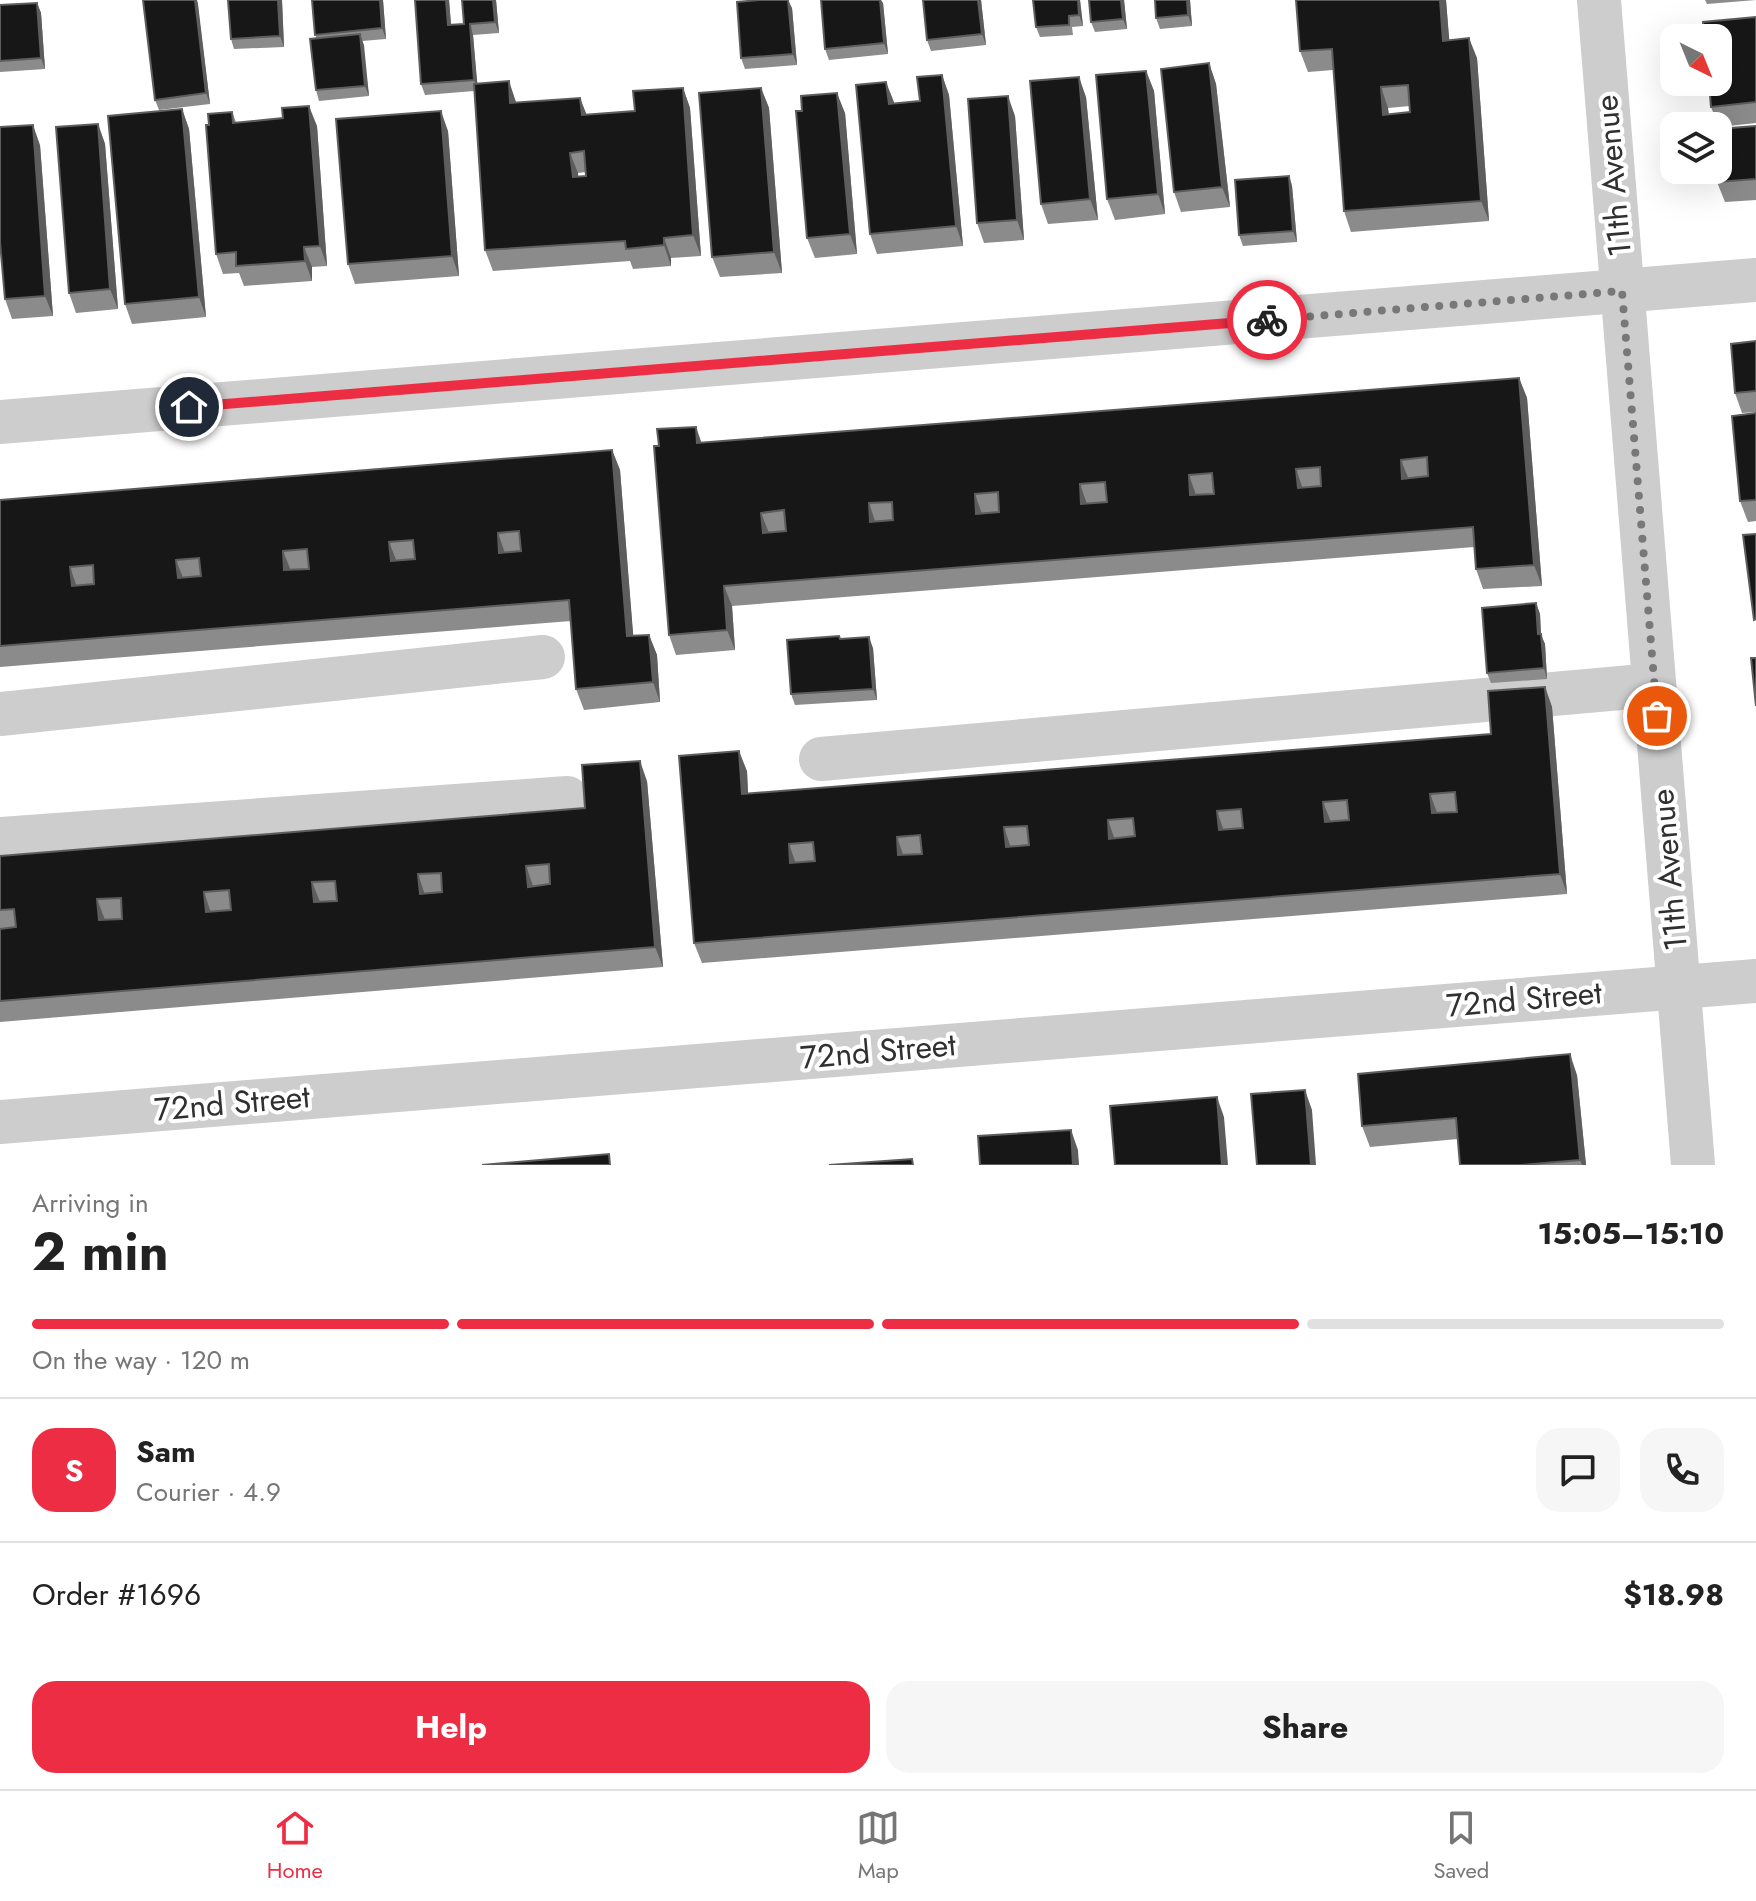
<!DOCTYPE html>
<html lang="en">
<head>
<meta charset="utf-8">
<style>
  :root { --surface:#fff; --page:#f6f6f6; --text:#222; --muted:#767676; --line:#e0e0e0; --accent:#ed2d43 }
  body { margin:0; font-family:Jost,sans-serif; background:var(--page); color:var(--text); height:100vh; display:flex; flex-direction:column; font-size:30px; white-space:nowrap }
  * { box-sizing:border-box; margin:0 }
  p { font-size:26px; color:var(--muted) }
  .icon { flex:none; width:44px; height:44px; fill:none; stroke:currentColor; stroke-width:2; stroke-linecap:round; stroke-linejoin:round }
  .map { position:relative; height:1165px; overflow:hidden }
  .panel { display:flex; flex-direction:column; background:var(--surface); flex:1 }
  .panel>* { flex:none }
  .needle { width:52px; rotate:137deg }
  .fabs { position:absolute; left:1660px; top:24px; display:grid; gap:16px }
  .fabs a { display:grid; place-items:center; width:72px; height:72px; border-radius:16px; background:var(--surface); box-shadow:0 8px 32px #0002; font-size:40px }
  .pin { position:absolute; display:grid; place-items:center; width:68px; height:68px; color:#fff; margin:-34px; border:4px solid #fff; border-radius:50%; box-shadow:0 2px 8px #0007 }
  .courier { position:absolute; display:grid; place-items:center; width:80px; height:80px; margin:-40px; border:6px solid #ed2d43; border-radius:50%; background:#fff; color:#222; box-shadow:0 2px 10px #0007 }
  .overview em { font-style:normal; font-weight:700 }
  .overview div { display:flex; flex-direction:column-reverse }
  .overview { display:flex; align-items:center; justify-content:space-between; height:136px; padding:0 32px }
  h1 { font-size:52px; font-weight:700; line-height:60px }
  .bar { display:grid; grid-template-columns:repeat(4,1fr); gap:12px 8px; align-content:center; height:96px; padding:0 32px }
  .bar i { height:10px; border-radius:6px; background:var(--line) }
  .bar .current { background:var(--accent) }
  .bar p { grid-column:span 4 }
  .line { display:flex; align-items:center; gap:20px; padding:0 32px; border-top:2px solid var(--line) }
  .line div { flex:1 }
  .round { display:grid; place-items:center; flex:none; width:84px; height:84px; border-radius:24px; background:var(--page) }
  .action { display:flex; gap:16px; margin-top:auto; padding:16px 32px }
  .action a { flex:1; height:92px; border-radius:24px; background:var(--accent); color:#fff; font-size:32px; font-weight:700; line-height:92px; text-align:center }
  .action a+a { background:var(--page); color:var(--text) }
  .tabs { display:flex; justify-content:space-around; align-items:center; height:112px; border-top:2px solid var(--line); background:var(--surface); font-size:22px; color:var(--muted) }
  .tabs a { display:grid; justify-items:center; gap:4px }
  .tabs .current { color:var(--accent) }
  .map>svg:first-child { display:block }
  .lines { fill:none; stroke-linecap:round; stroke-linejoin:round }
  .minor { stroke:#cdcdcd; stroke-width:44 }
  .wall { fill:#8b8b8b; fill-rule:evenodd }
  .shaded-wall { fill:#5d5d5d }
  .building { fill:#171717; stroke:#5d5d5d; stroke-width:2; fill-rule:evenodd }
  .done { stroke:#787878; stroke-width:8; stroke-dasharray:0 14.4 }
  .route { stroke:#ed2d43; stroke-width:10 }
  .labels { text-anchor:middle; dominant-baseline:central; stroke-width:8; stroke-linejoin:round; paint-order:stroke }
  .street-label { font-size:32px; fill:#303030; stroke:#fff }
</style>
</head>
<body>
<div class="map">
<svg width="1756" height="1165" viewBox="0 0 1756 1165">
  <rect width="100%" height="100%" fill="#fff"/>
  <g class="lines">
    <g class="minor">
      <path d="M1599 0 1693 1165"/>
      <path d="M0 422 1756 280"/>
      <path d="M0 714 543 657"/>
      <path d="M821 759 1654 685"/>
      <path d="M0 839 567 798"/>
      <path d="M0 1122 1756 981"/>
    </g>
  </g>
  <g class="wall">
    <path d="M143 0H197L210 104 159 110 155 100Z"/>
    <path d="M282 0 284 47 234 49 231 39Z"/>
    <path d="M312 0H383L386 39 362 41 369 96 319 101 316 90V38Z"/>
    <path d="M415 0H449L451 25 464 24 462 0H496L499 33 473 35 477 84 516 103 580 98 586 115 635 111 683 88 690 108 701 256 671 258V266L633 269 630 261 493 271 485 250 474 91 425 95 421 84ZM586 172V176L578 177V173Z"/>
    <path d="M981 0 986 45 931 51 927 40Z"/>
    <path d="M1080 0 1083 26 1072 27 1073 35 1040 37 1036 27Z"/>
    <path d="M1124 0 1127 29 1095 32 1091 22Z"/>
    <path d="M1155 0H1190L1192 26 1160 29 1156 18Z"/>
    <path d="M1446 0 1449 40 1477 58 1489 221 1351 232 1344 211 1333 70 1308 72 1300 51ZM1410 106V112L1389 114 1388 108Z"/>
    <path d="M1705 0H1756L1707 4Z"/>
    <path d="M37 3 41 13 45 69 0 72V5Z"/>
    <path d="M883 3 888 54 829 60 825 49Z"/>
    <path d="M792 8 797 65 745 69 741 58Z"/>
    <path d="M1756 17V123L1719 127 1711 107Z"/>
    <path d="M1209 63 1216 84 1230 207 1181 212 1174 192Z"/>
    <path d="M1146 71 1154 91 1165 214 1115 220 1107 199Z"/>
    <path d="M942 75 949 95 963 246 877 254 870 234 894 104 920 101Z"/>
    <path d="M761 88 769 108 782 273 720 277 712 257Z"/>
    <path d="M1086 97 1098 220 1048 224 1041 204Z"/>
    <path d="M182 109 189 129 206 317 132 324 125 304Z"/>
    <path d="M232 112 236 122 317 126 327 266 312 267V281L244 286 239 273 223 274 216 254 209 125Z"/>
    <path d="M845 113 857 254 815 258 807 238Z"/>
    <path d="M1015 116 1024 240 984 243 977 223Z"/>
    <path d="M98 124 105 144 118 309 76 313 69 293Z"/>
    <path d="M1756 126V200L1725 202 1717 182Z"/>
    <path d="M448 131 459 276 355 284 348 264Z"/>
    <path d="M40 145 53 316 12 319 5 299Z"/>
    <path d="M1289 176 1292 186 1297 242 1243 246 1239 235Z"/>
    <path d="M1756 341V412L1742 413 1735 393Z"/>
    <path d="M1519 378 1527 398 1542 586 1483 589 1476 569 1474 547 732 606 735 650 676 655 669 635 659 446Z"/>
    <path d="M1756 413V521L1748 522 1740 501Z"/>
    <path d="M612 450 620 470 633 636 649 635 657 655 660 702 584 710 576 689 571 621 0 667V500Z"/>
    <path d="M1536 603 1540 614 1541 635 1545 644 1547 679 1491 683 1487 673Z"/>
    <path d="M840 639 873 648 877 700 795 705 791 694Z"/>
    <path d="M1545 687 1552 707 1567 894 702 963 694 943 747 771 748 794 1491 734Z"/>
    <path d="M647 781 663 967 0 1022V856L585 808Z"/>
    <path d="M1577 1075 1586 1165H1460L1458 1139 1370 1147 1362 1126Z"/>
  </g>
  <g class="shaded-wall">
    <path d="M195 0H197L198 4 210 104 206 93Z"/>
    <path d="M278 0H282L284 47 280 36Z"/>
    <path d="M380 0H383L386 39 382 28Z"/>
    <path d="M446 0H449L452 36 448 25Z"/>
    <path d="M493 0H496L499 33 495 22Z"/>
    <path d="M788 0 792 8 797 65 793 54Z"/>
    <path d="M880 0H881L883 3 888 54 884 43Z"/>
    <path d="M978 0H981L986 45 982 34Z"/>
    <path d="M1078 0H1080L1083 26 1079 15Z"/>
    <path d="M1121 0H1124L1127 29 1123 19Z"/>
    <path d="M1187 0H1190L1192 26 1188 15Z"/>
    <path d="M1440 0H1446L1451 61 1443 41Z"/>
    <path d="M37 3 41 13 45 69 41 58Z"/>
    <path d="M470 24 473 35 478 91 474 80Z"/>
    <path d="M360 34 364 45 369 96 365 86Z"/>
    <path d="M1469 38 1477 58 1489 221 1481 201Z"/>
    <path d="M1209 63 1216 84 1230 207 1222 187Z"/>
    <path d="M1146 71 1154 91 1165 214 1158 194Z"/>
    <path d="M942 75 949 95 963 246 956 226Z"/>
    <path d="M1079 77 1086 97 1098 220 1090 199Z"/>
    <path d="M509 81 516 102 517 123 510 103Z"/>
    <path d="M886 82 894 102 896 124 889 104Z"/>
    <path d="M1381 87 1388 108 1390 135 1383 115Z"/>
    <path d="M683 88 690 108 701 256 693 235Z"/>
    <path d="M761 88 769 108 782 273 774 252Z"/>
    <path d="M837 93 845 113 857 254 850 234Z"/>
    <path d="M1008 96 1015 116 1024 240 1017 220Z"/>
    <path d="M580 98 588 118 582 115Z"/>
    <path d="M309 106 317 126 327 266 320 246Z"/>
    <path d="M182 109 189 129 206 317 199 297Z"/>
    <path d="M441 111 448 131 459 276 452 256Z"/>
    <path d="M98 124 105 144 118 309 110 289Z"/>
    <path d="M33 125 40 145 53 316 45 296Z"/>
    <path d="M570 153 578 173 580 197 573 177Z"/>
    <path d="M1289 176 1292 186 1297 242 1293 231Z"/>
    <path d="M664 238 671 258V266L664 245Z"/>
    <path d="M304 247 312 267V281L305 261Z"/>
    <path d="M1519 378 1527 398 1542 586 1534 565Z"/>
    <path d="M696 427 703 447 697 443Z"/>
    <path d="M612 450 620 470 635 657 627 636Z"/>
    <path d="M1401 460 1409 480 1402 479Z"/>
    <path d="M1296 469 1303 489 1298 488Z"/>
    <path d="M1189 475 1196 495H1190Z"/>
    <path d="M1080 484 1087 504H1081Z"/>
    <path d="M975 494 982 514H976Z"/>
    <path d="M869 503 876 524 870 522Z"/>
    <path d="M761 513 769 533H763Z"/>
    <path d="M498 533 505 553H499Z"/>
    <path d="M389 542 397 562 391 561Z"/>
    <path d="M283 551 291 571 284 570Z"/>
    <path d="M176 560 184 580 178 578Z"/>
    <path d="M70 567 77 587 72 586Z"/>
    <path d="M724 586 732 606 735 650 727 630Z"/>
    <path d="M1536 603 1540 614 1541 635 1545 644 1547 679 1544 668 1538 634Z"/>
    <path d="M649 635 657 655 660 702 653 682Z"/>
    <path d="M869 637 873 648 877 700 873 689Z"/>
    <path d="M1545 687 1552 707 1567 894 1560 874Z"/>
    <path d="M739 751 747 771 749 814 742 794Z"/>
    <path d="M640 761 647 781 663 967 655 947Z"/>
    <path d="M1430 794 1438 815 1432 813Z"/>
    <path d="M1323 802 1331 822H1325Z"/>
    <path d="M1217 811 1224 831 1219 830Z"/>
    <path d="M1108 820 1115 840 1109 839Z"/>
    <path d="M1004 827 1011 848 1006 847Z"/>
    <path d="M897 837 904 857 898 855Z"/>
    <path d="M789 844 796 864 790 863Z"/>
    <path d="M526 866 533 886 528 887Z"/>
    <path d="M418 874 425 895 420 894Z"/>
    <path d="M312 882 320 902H314Z"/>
    <path d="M204 892 211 913 206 912Z"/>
    <path d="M97 899 105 920H99Z"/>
    <path d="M1570 1054 1577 1075 1586 1165H1582L1580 1160Z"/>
    <path d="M1305 1090 1312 1110 1316 1165H1311Z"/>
    <path d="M1217 1097 1224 1117 1228 1165H1222Z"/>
    <path d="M1071 1130 1078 1150 1079 1165H1073Z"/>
  </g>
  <g class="building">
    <path d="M143 0H195L206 93 155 100Z"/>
    <path d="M228 0H278L280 36 231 39Z"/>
    <path d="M312 0H380L382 28 315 35Z"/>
    <path d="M415 0H446L448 25 464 24 462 0H493L495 22 470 24 474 80 421 84Z"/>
    <path d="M759 0H788L793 54 741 58 737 2Z"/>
    <path d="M821 0H880L884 43 825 49Z"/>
    <path d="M923 0H978L982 34 927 40Z"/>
    <path d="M1033 0H1078L1079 15 1069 16V25L1036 27Z"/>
    <path d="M1089 0H1121L1123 19 1091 22Z"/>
    <path d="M1155 0H1187L1188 15 1156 18Z"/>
    <path d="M1296 0H1440L1443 41 1469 38 1481 201 1344 211 1332 49 1300 51ZM1408 85 1410 112 1383 115 1381 87Z"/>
    <path d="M37 3 41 58 0 61V5Z"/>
    <path d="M1756 17V102L1711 107 1709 82H1718V38H1704L1703 22Z"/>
    <path d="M360 34 365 86 316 90 310 39Z"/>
    <path d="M1209 63 1222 187 1174 192 1161 69Z"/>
    <path d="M1146 71 1158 194 1107 199 1096 75Z"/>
    <path d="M942 75 956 226 870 234 856 85 886 82 889 104 920 101 917 77Z"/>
    <path d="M1079 77 1090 199 1041 204 1030 81Z"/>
    <path d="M509 81 510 103 580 98 582 115 635 111 633 91 683 88 693 235 664 238V245L626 249 625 241 485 250 474 84ZM584 151 586 176 573 177 570 153Z"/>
    <path d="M761 88 774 252 712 257 699 93Z"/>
    <path d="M837 93 850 234 807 238 796 111H802L801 96Z"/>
    <path d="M1008 96 1017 220 977 223 968 99Z"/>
    <path d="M309 106 320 246 304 247 305 261 236 266V252L216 254 206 125H209L208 114 232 112 233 123 283 118 282 108Z"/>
    <path d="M182 109 199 297 125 304 108 116Z"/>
    <path d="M441 111 452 256 348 264 336 119Z"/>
    <path d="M98 124 110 289 69 293 56 127Z"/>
    <path d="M33 125 45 296 5 299 0 242V127Z"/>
    <path d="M1756 126V179L1717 182 1716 170H1718V129Z"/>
    <path d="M1289 176 1293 231 1239 235 1235 180Z"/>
    <path d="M1756 341V391L1735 393 1731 344Z"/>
    <path d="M1519 378 1534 565 1476 569 1473 527 724 586 727 630 669 635 654 446H659L657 429 696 427 697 443ZM1427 457 1428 476 1402 479 1401 460ZM1320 467 1321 486 1298 488 1296 469ZM1212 473 1214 494 1190 495 1189 475ZM1105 482 1107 502 1081 504 1080 484ZM998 492 999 512 976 514 975 494ZM892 502 893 520 870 522 869 503ZM784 510 786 531 763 533 761 513Z"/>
    <path d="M1756 413V500L1740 501 1732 416Z"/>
    <path d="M612 450 627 636 649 635 653 682 576 689 569 600 0 646V500ZM519 531 521 551 499 553 498 533ZM413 540 415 559 391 561 389 542ZM307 549 309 569 284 570 283 551ZM199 558 201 576 178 578 176 560ZM93 565 94 584 72 586 70 567Z"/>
    <path d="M1756 534V619L1754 620 1743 535Z"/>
    <path d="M1536 603 1538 634H1541L1544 668 1487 673 1482 608Z"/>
    <path d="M839 636 840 639 869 637 873 689 791 694 787 640Z"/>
    <path d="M1751 658H1756V706Z"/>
    <path d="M1545 687 1560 874 694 943 679 756 739 751 742 794 1331 747 1491 734 1488 691ZM1455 792 1457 812 1432 813 1430 794ZM1347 800 1349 820 1325 822 1323 802ZM1241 809 1243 828 1219 830 1217 811ZM1133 818 1135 836 1109 839 1108 820ZM1027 826 1029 845 1006 847 1004 827ZM920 835 922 854 898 855 897 837ZM813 842 815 861 790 863 789 844Z"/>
    <path d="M640 761 655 947 0 1001V929L16 927 14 909 0 910V856L585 808 582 765ZM549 864 550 884 528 887 526 866ZM441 873 442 892 420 894 418 874ZM335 881 337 901 314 902 312 882ZM229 890 231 910 206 912 204 892ZM121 898 122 919 99 920 97 899Z"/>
    <path d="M1570 1054 1580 1160 1521 1165H1460L1456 1118 1362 1126 1358 1074Z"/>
    <path d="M1305 1090 1311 1165H1257L1251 1094Z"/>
    <path d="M1217 1097 1222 1165H1115L1110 1106Z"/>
    <path d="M1071 1130 1073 1165H980L978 1136Z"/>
    <path d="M609 1154 610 1165H482Z"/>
    <path d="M912 1159 913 1165H829Z"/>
  </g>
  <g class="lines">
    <path class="done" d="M1267 320 1622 291 1657 716"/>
    <path class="route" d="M189 407 1267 320"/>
  </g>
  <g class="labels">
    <g class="street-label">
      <text transform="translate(1613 176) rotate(-95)">11th Avenue</text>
      <text transform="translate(1669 870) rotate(-95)">11th Avenue</text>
      <text transform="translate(1524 999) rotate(-5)">72nd Street</text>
      <text transform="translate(878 1051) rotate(-5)">72nd Street</text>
      <text transform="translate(232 1103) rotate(-5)">72nd Street</text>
    </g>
  </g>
</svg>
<div class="fabs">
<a><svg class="needle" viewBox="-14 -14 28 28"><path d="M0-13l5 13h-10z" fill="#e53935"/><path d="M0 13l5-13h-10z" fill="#767676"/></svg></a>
<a><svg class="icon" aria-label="layers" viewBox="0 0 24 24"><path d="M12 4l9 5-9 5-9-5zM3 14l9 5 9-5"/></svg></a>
</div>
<div class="pin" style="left:1657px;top:716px;background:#ea580c"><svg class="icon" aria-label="bag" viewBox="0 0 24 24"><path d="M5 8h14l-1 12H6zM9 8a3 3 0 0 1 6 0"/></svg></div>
<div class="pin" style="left:189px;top:407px;background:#1f2937"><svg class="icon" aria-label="home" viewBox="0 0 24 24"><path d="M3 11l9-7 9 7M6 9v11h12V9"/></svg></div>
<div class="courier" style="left:1267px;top:320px"><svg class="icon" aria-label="bike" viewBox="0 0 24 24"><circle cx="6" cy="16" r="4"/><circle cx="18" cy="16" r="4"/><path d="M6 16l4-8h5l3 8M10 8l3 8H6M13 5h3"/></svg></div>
</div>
<section class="panel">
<div class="overview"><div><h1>2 min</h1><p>Arriving in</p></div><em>15:05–15:10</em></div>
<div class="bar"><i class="current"></i><i class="current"></i><i class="current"></i><i></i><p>On the way · 120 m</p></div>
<div class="line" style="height:144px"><b class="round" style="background:var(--accent);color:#fff">S</b><div><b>Sam</b><p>Courier · 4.9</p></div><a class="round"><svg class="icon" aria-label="chat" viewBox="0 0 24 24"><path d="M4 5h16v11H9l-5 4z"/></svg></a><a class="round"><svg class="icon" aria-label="phone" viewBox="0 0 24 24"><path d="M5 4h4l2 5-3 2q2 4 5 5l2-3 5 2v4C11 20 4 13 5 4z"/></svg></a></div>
<div class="line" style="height:104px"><div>Order #1696</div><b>$18.98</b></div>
<div class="action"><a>Help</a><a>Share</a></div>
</section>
<nav class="tabs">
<a class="current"><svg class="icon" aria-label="home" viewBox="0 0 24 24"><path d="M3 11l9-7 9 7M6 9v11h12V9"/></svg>Home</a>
<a><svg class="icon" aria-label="map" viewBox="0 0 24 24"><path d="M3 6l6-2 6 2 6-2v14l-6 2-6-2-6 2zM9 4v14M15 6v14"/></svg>Map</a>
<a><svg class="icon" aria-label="saved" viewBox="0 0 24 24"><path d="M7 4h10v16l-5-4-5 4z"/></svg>Saved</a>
</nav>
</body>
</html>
